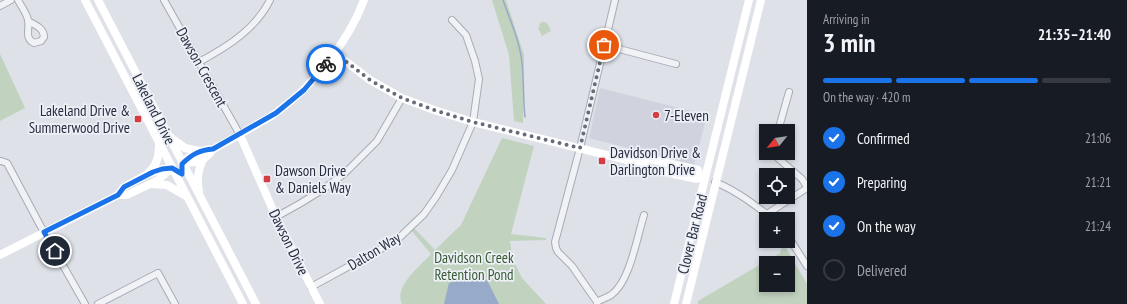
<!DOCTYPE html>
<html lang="en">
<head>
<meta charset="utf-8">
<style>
  :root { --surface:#171b24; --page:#242831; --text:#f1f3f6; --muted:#9ea1a6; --line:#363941; --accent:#1a73e8 }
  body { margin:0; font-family:"PT Sans Narrow",sans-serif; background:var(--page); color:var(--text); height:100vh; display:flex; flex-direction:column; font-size:15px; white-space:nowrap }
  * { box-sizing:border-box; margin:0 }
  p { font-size:13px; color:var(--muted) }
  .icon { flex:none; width:22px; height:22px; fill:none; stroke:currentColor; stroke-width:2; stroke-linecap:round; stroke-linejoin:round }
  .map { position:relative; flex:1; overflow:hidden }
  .sheet { display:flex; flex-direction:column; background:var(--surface); width:320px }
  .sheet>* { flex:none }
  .needle { width:26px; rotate:240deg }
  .fabs { position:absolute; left:759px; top:124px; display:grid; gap:8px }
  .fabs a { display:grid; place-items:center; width:36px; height:36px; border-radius:0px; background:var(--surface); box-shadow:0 2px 6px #0003; font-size:20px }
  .pin { position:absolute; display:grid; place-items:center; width:34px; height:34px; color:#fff; margin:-17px; border:2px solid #fff; border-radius:50%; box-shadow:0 1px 4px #0007 }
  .courier { position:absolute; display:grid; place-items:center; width:40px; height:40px; margin:-20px; border:3px solid #1a73e8; border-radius:50%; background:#fff; color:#222; box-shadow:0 1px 5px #0007 }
  .summary em { font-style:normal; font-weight:700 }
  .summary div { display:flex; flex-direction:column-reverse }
  .summary { display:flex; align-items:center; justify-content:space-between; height:68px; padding:0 16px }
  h1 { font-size:26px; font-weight:700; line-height:30px }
  .bar { display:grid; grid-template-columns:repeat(4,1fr); gap:6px 4px; align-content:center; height:48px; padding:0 16px }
  .bar i { height:5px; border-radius:3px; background:var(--line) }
  .bar .active { background:var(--accent) }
  .bar p { grid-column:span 4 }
  ol { padding:0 16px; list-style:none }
  li { display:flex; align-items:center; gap:12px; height:44px }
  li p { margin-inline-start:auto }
  li .icon { padding:4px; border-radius:50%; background:var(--accent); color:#fff; stroke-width:4 }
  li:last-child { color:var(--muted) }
  li i { width:22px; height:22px; border:2px solid var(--line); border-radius:50% }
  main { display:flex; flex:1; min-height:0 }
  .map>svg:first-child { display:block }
  .built { fill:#d0d3dd }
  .green { fill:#c1d2bf; fill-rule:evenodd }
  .water { fill:#97aac9 }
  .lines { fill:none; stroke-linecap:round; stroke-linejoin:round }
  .stream { stroke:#97aac9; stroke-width:1.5 }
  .street-casing { stroke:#a7abb5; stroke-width:8 }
  .street { stroke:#f1f2f6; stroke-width:6 }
  .secondary { stroke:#fff; stroke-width:8 }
  .done { stroke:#676c7a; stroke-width:4; stroke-dasharray:0 7.2 }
  .route { stroke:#1a73e8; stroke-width:5 }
  .poi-dot { fill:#d23e44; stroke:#edf0f6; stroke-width:1.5 }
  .labels { text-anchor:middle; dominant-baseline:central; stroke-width:3.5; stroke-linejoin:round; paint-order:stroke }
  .street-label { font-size:15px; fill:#272d3f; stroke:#edf0f6 }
  .poi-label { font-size:15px; fill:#272d3f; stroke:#edf0f6; text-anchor:start }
  .park-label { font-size:15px; fill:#375b34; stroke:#edf0f6 }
</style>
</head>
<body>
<main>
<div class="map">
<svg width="807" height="304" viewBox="0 0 807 304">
  <rect width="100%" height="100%" fill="#dee1e8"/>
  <path class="built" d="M600 88 707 115 694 165 589 138Z"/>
  <g class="green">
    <path d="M492 0H506L524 55 523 123 514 121 509 55Z"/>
    <path d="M542 22C548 21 549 27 551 31L542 36 538 28 540 27 539 24Z"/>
    <path d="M0 54 25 108 0 121Z"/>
    <path d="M502 138 534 146 511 234 546 238V240L510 241 513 260 522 278 546 304H402C393 287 421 265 431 254L411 230 413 227 435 250 461 225Z"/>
    <path d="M783 243 807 284V304H698V301L780 253ZM766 263H788V285H766Z"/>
  </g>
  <path class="water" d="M467 278 487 280 499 304H444L449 283Z"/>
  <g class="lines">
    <path class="stream" d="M503 0C510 20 520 42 522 63 524 81 523 99 525 117"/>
    <defs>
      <g id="street">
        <path d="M18 0C21 6 27 14 28 20 30 29 24 38 34 43L41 41 44 37C44 28 35 25 28 21"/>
        <path d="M164 0 240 135"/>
        <path d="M0 6 11 0"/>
        <path d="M604 45 676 64"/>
        <path d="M199 62C227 47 256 29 270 0"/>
        <path d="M778 131 789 92"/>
        <path d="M772 153 802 179 807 187"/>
        <path d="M0 161H1L7 163 40 225 85 304"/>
        <path d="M715 182C737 191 755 205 773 219"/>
        <path d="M767 214 807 188"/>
        <path d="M276 217 301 203 325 188 345 173 377 141 402 98"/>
        <path d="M788 236 807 266"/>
        <path d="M311 287 388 245 399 238 424 214 436 197 452 170 473 122 479 79 475 61 466 35 452 20"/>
        <path d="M597 302C601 299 607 298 611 295 630 282 637 237 644 215"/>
        <path d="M98 304 158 273 175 304"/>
        <path d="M597 304V302L572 266 558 252 556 248 555 242 580 148 615 0"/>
      </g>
    </defs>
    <use href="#street" class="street-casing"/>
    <use href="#street" class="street"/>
    <g class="secondary">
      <path d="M85 0 243 304"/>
      <path d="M98 0 256 304"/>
      <path d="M335 53 370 80 402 98 434 110 473 122 639 163 646 168 697 179 701 177"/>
      <path d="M240 135 276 217 320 304"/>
      <path d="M170 137 185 148 199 151"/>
      <path d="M182 163C197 163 205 161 213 149 229 141 244 132 259 123 265 120 271 117 277 112 313 86 349 41 364 0"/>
      <path d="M182 163C192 154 200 150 213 149"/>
      <path d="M639 163 649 159 698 170 701 177"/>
      <path d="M149 172C158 164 159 154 159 143"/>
      <path d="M150 184 167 185 186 196"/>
      <path d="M199 191C196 180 198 170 203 159"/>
      <path d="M118 195 124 187 146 175 162 169 172 168"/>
      <path d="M0 255 118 195H127L150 184 158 180 172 168"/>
      <path d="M674 304 749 0"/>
      <path d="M686 304 761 0"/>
    </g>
  </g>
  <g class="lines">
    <path class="done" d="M326 64 335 53 370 80 402 98 434 110 473 122 580 148 604 45"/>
    <path class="route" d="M55 251 44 232 118 195 124 187 153 172 162 169 172 168 182 174V164C192 154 200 150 213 149L276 113 304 90 326 64"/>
  </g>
  <g class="poi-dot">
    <circle cx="656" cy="115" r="4"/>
    <rect x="134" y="115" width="8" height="8" rx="2"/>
    <rect x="598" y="157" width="8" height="8" rx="2"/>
    <rect x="263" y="175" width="8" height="8" rx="2"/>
  </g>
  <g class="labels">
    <g class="street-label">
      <text transform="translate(202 67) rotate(61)">Dawson Crescent</text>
      <text transform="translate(154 109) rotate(63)">Lakeland Drive</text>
      <text transform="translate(692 234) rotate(-76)">Clover Bar Road</text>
      <text transform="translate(289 242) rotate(64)">Dawson Drive</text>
      <text transform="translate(374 251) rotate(-31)">Dalton Way</text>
    </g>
    <g class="poi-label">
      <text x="130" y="110" text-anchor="end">Lakeland Drive &amp;<tspan x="130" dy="17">Summerwood Drive</tspan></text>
      <text x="664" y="115">7-Eleven</text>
      <text x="610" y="152">Davidson Drive &amp;<tspan x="610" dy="17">Darlington Drive</tspan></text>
      <text x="275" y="170">Dawson Drive<tspan x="275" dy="17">&amp; Daniels Way</tspan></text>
    </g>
    <g class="park-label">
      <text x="474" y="257">Davidson Creek<tspan x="474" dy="17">Retention Pond</tspan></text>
    </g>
  </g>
</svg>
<div class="fabs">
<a><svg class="needle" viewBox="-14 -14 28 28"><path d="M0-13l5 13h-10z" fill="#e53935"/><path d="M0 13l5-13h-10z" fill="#9ea1a6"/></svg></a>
<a><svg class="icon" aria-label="locate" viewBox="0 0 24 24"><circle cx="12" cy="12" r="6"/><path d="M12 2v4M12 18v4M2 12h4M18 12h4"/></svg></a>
<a>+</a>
<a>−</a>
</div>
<div class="pin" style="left:604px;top:45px;background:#ea580c"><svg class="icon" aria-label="bag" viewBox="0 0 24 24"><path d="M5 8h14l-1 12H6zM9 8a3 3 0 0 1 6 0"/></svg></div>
<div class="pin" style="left:55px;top:251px;background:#1f2937"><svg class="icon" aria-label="home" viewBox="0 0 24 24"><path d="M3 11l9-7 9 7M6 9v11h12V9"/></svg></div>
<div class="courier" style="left:326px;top:64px"><svg class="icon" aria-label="bike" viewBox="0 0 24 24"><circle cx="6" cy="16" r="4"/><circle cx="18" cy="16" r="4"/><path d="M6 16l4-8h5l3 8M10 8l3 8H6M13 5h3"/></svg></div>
</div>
<section class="sheet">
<div class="summary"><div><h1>3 min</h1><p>Arriving in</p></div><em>21:35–21:40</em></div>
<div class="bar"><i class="active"></i><i class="active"></i><i class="active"></i><i></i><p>On the way · 420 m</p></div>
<ol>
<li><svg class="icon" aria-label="check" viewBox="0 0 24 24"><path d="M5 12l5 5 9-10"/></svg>Confirmed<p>21:06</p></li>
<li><svg class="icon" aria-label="check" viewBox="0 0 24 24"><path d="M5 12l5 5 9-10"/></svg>Preparing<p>21:21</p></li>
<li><svg class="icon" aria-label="check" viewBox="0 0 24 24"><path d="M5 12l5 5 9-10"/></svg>On the way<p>21:24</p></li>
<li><i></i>Delivered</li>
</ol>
</section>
</main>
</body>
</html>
